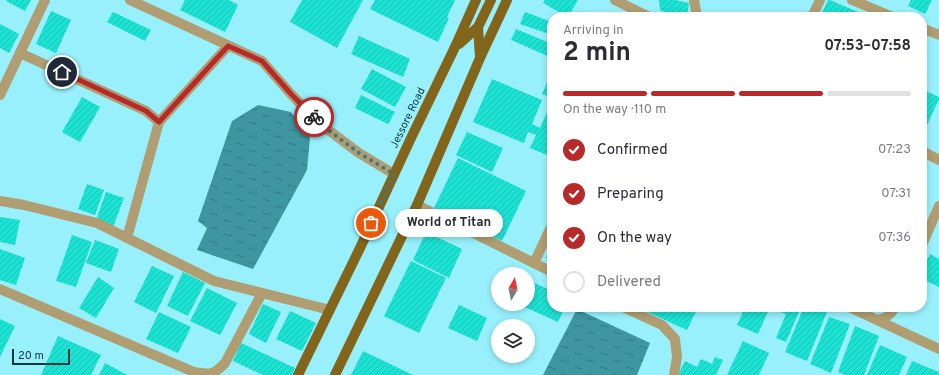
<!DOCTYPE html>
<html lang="en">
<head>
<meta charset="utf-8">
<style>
  :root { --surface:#fff; --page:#f7f7f7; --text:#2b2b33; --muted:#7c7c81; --line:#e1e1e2; --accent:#b82929 }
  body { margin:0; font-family:Overpass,sans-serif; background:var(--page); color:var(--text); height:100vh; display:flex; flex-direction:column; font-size:15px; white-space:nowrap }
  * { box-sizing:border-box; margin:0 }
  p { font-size:13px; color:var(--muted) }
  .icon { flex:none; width:22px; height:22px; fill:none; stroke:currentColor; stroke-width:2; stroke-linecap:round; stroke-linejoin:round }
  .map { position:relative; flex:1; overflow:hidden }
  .panel { position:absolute; left:547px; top:12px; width:380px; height:300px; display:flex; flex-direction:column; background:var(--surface); border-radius:16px; box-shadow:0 2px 6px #0003 }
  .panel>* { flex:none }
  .needle { width:26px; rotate:9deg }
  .tools { position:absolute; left:491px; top:267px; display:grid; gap:8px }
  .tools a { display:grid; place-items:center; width:44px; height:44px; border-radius:50%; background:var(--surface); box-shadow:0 2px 6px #0003; font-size:20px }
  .scale { position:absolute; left:12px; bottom:10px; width:58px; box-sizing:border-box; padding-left:4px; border:2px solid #11383d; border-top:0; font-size:11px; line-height:14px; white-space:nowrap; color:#11383d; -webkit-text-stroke:3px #97f0fc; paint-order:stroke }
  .pin { position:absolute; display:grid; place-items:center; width:34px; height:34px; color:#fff; margin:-17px; border:2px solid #fff; border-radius:50%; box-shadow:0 1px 4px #0007 }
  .courier { position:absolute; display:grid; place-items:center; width:40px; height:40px; margin:-20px; border:3px solid #b82929; border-radius:50%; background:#fff; color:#222; box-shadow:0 1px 5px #0007 }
  .bubble { position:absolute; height:28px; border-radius:14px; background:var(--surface); box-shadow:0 2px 6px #0003; font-size:13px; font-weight:700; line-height:28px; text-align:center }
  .head em { font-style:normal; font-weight:700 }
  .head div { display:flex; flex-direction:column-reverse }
  .head { display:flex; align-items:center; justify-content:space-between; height:68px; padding:0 16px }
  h1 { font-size:26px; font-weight:700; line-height:30px }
  .bar { display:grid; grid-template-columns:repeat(4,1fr); gap:6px 4px; align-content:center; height:48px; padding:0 16px }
  .bar i { height:5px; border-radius:3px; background:var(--line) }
  .bar .selected { background:var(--accent) }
  .bar p { grid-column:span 4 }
  ol { padding:0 16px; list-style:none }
  li { display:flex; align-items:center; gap:12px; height:44px }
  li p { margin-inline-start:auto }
  li .icon { padding:4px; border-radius:50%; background:var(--accent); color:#fff; stroke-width:4 }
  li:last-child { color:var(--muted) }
  li i { width:22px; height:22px; border:2px solid var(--line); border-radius:50% }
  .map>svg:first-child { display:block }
  .water { fill:url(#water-ripples) }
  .building { fill:url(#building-hatch) }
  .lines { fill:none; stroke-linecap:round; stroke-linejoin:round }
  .street { stroke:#b09d71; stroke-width:10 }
  .primary { stroke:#82651a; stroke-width:10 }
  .done { stroke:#407880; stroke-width:4; stroke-dasharray:0 7.2 }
  .route { stroke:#b82929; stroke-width:5 }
  .labels { text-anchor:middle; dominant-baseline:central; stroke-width:3.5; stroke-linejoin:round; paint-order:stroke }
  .street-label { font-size:11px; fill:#11383d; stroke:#97f0fc }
</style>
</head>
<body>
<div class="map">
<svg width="939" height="375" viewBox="0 0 939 375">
  <defs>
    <pattern id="water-ripples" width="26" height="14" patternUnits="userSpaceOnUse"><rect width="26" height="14" fill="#3e96a1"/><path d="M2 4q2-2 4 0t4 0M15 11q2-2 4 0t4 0" fill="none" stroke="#337b84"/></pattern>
    <pattern id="building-hatch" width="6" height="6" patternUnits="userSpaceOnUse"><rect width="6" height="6" fill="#1ce2d3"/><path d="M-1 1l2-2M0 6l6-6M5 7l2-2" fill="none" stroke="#19c3b6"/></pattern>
  </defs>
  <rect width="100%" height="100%" fill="#97f0fc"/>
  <g class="water">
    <path d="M258 105 291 112 310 138 307 170 253 269 197 250 207 228 198 221 232 121Z"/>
    <path d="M577 309 650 343 637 375H543Z"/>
  </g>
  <g class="building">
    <path d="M7 0H31L25 11 6 1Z"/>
    <path d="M185 0H229L238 5 225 32 180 10Z"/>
    <path d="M302 0H363L337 48 290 22Z"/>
    <path d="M375 0H455L447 17 449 18 438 42 370 9Z"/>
    <path d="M545 0H578L568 17 543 3Z"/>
    <path d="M659 0H675L689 3 687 17H676L660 10Z"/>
    <path d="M828 0H830L867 16 866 17H820Z"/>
    <path d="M911 0H932L925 14 908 6Z"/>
    <path d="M51 11 71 20 56 53 36 44Z"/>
    <path d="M113 12 151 30 145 41 107 22Z"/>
    <path d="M525 12 552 22V35L520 24Z"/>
    <path d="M0 24 19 34 9 53 0 48Z"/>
    <path d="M516 29 552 44V58L511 40Z"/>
    <path d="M359 36 410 59 403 77 351 54Z"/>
    <path d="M372 69 406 87 395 107 361 89Z"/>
    <path d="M552 71V98L542 94Z"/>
    <path d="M492 79 542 100 532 124 540 128 550 105 552 106V157L530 148 536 135 528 132 524 143 473 122Z"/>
    <path d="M922 89 939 97V99L922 136Z"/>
    <path d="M361 95 395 112 388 124 355 108Z"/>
    <path d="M82 97 100 107 80 142 62 132Z"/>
    <path d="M467 132 503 148 492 172 456 155Z"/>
    <path d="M458 158 526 191 502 241 434 208Z"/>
    <path d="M87 184 104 190 95 215 78 209Z"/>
    <path d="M106 192 124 198 113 227 96 220Z"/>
    <path d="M0 217 20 220 15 245 0 242Z"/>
    <path d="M426 232 462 249 449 278 413 260Z"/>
    <path d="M72 235 92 242 76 287 56 281Z"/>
    <path d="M95 240 119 249 111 272 86 263Z"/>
    <path d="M552 245V260L546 258Z"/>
    <path d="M0 249 25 258 16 285 0 280Z"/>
    <path d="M930 254 939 259V287L922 279V270Z"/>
    <path d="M411 261 446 278 419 333 384 316Z"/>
    <path d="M152 266 174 276 156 313 134 302Z"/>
    <path d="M183 272 205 283 188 316 167 306Z"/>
    <path d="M98 277 114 288 96 318 79 308Z"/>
    <path d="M528 280 552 291V307H565L558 322 518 304H528Z"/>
    <path d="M207 288 237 303 220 335 190 321Z"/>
    <path d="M263 304 281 312 266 343 249 334Z"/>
    <path d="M459 305 487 318 477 341 448 328Z"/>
    <path d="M645 307H698L687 330 643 310Z"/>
    <path d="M745 307H770L758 334 737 325Z"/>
    <path d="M774 307H801L786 342 776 338 786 314 773 309Z"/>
    <path d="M804 307H815L827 312 807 361 785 352Z"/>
    <path d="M290 311 316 323 302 351 276 339Z"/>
    <path d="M159 312 191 327 178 353 146 339Z"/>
    <path d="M829 317 850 324 831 373 810 364Z"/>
    <path d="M0 319 15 326 0 357Z"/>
    <path d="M855 326 879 336 864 375H845L838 372Z"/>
    <path d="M58 336 101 355 91 375H41Z"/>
    <path d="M743 341 769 353 759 375H727Z"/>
    <path d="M241 343 295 368 292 375H263L233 361Z"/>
    <path d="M880 345 907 357 899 375H867Z"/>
    <path d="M363 351 413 375H351Z"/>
    <path d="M715 357 723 360 716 375H678L685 361 697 367 701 359 712 364Z"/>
    <path d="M912 361 939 372V375H906Z"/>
    <path d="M105 363 127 375H99Z"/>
  </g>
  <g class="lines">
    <g class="street">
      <path d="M130 0 262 61 291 94 319 123 359 153 394 174"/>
      <path d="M615 0 649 17"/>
      <path d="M694 0 697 17"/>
      <path d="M852 0 893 17"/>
      <path d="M812 17 820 0"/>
      <path d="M922 28 939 35"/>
      <path d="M20 53 146 111 159 122 127 238"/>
      <path d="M0 95 45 0"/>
      <path d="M159 122 228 46"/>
      <path d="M922 151 939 160"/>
      <path d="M0 201 24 205 97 223 214 281 330 310"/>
      <path d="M417 205 552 272"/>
      <path d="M922 245 939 206"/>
      <path d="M534 263 552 225"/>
      <path d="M0 289 194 372C210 375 214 375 225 363L262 293"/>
      <path d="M623 307 662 325 675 339 677 357 674 375"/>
      <path d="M849 307 877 320 885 318 891 313 895 307"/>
      <path d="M877 320 939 349"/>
    </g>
    <g class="primary">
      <path d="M478 27 480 57"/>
      <path d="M459 44 478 27 491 0"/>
      <path d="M298 375 360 248 411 138 455 47 476 0"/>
      <path d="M335 375 417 205 480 58 507 0"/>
    </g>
  </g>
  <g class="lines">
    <path class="done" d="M314 117 319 123 359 153 394 174 371 223"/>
    <path class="route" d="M62 72 146 111 159 122 228 46 262 61 291 94 314 117"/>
  </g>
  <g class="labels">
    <g class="street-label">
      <text transform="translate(408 118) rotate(-64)">Jessore Road</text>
    </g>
  </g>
</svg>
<div class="tools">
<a><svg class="needle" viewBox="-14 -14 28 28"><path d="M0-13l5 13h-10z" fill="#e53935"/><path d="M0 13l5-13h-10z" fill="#7c7c81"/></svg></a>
<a><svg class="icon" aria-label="layers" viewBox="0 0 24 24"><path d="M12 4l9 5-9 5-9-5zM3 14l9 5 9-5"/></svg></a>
</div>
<div class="scale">20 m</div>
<div class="pin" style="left:371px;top:223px;background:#ea580c"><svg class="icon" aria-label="bag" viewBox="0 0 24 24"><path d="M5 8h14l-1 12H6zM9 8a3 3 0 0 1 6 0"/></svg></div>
<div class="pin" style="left:62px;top:72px;background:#1f2937"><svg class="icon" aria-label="home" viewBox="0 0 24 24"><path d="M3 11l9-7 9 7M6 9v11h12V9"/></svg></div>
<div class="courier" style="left:314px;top:117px"><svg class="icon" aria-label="bike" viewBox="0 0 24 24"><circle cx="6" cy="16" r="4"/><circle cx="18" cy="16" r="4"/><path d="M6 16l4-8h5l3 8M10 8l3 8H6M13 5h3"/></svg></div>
<div class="bubble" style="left:395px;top:209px;width:108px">World of Titan</div>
<section class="panel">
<div class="head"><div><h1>2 min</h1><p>Arriving in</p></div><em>07:53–07:58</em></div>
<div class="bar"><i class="selected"></i><i class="selected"></i><i class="selected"></i><i></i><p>On the way · 110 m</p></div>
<ol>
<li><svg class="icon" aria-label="check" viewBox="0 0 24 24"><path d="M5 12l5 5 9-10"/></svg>Confirmed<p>07:23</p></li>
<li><svg class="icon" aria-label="check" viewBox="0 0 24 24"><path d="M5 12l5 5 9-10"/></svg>Preparing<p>07:31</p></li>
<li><svg class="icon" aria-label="check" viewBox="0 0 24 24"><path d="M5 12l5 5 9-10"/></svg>On the way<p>07:36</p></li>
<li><i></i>Delivered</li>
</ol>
</section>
</div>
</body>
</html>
